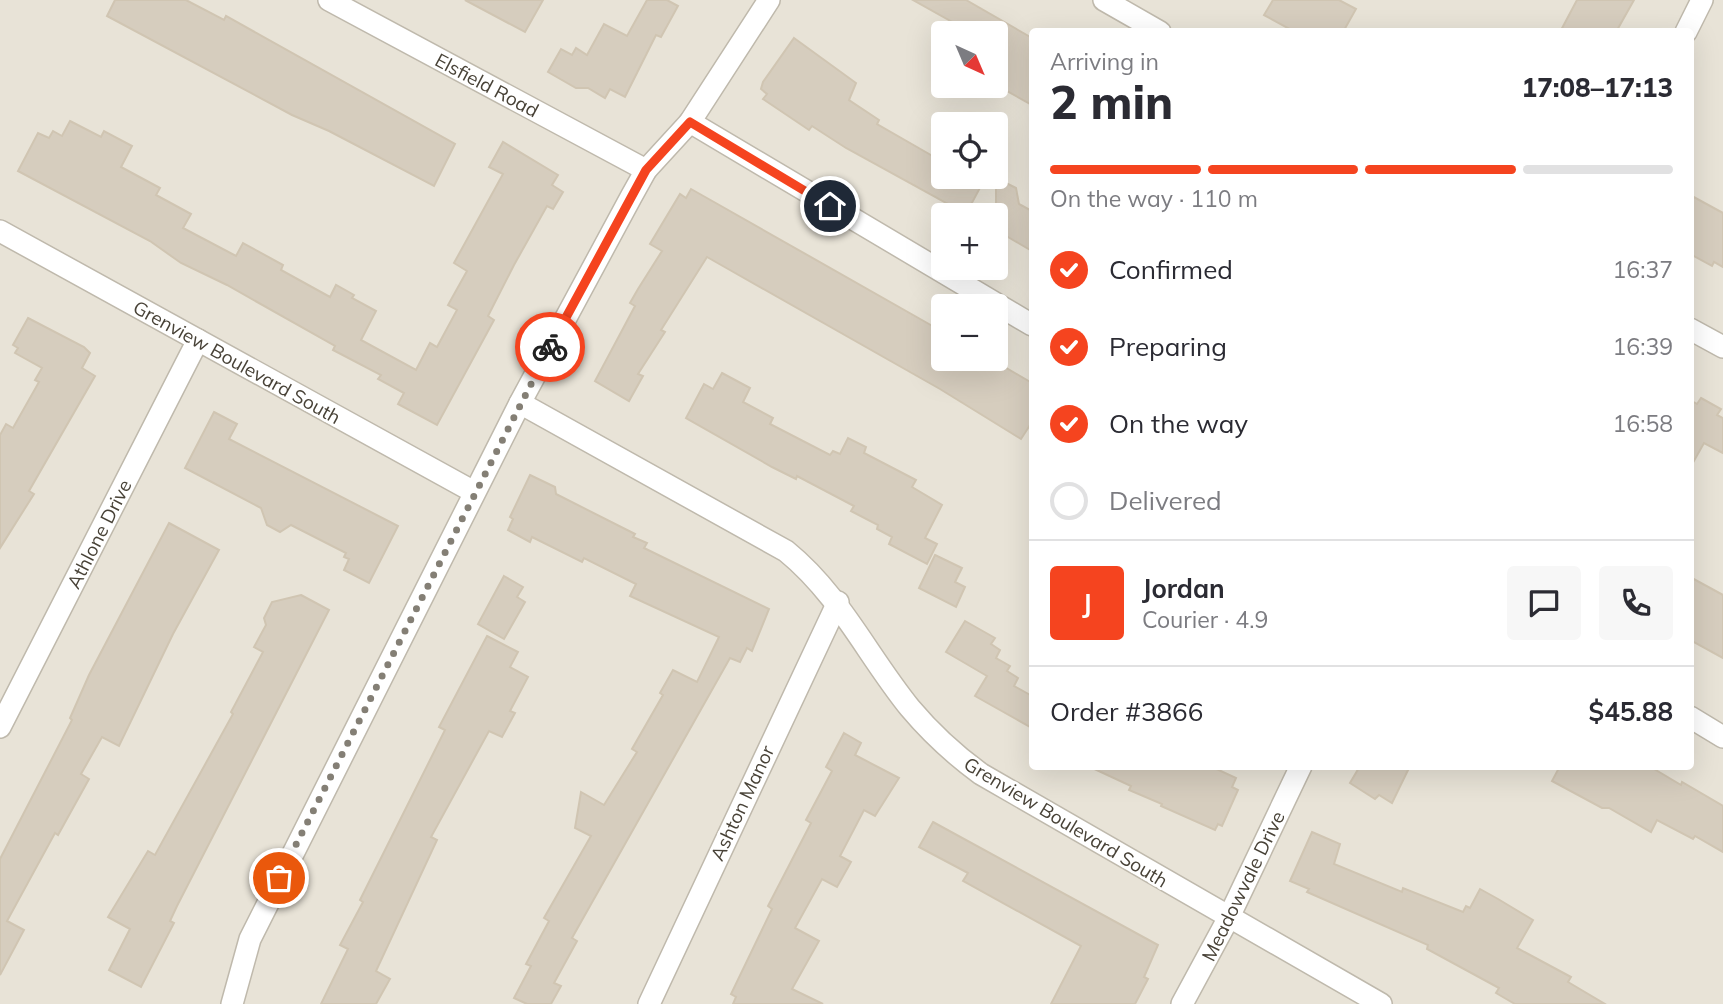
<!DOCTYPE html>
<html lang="en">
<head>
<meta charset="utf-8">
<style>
  :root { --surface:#fff; --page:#f7f7f7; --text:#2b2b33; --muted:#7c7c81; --line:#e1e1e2; --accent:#f5441f }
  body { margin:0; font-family:Mulish,sans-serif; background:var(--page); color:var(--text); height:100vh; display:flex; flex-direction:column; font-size:26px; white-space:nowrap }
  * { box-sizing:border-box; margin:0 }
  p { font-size:23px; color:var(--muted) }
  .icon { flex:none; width:38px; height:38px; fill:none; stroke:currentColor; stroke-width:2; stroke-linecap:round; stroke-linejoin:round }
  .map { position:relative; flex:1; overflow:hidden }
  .side { position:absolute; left:1029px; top:28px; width:665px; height:742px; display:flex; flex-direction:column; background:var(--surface); border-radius:7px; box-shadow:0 7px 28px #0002 }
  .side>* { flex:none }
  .needle { width:46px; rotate:136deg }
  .fabs { position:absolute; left:931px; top:21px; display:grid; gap:14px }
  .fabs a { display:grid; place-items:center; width:77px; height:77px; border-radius:7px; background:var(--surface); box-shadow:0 7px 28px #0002; font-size:35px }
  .pin { position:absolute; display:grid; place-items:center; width:60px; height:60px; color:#fff; margin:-30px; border:4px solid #fff; border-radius:50%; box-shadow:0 2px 7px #0007 }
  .courier { position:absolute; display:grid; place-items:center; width:70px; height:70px; margin:-35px; border:5px solid #f5441f; border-radius:50%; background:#fff; color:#222; box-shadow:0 2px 9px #0007 }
  .headline em { font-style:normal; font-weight:800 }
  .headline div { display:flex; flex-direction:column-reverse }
  .headline { display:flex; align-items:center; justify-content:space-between; height:119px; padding:0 21px }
  h1 { font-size:46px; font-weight:800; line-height:52px }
  .bar { display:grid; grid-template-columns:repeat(4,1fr); gap:10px 7px; align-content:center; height:84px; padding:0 21px }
  .bar i { height:9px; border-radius:5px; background:var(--line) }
  .bar .current { background:var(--accent) }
  .bar p { grid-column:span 4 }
  .line { display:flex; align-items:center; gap:18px; padding:0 21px; border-top:2px solid var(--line) }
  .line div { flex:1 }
  .round { display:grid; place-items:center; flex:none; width:74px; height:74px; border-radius:7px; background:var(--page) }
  ol { padding:0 21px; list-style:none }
  li { display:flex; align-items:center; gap:21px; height:77px }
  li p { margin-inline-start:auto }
  li .icon { padding:7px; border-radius:50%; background:var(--accent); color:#fff; stroke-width:4 }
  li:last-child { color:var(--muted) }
  li i { width:38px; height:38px; border:4px solid var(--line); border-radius:50% }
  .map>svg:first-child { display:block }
  .residential { fill:#e8e3d7; fill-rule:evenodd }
  .building { fill:#d6cdbe; stroke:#d0c5b2; stroke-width:2 }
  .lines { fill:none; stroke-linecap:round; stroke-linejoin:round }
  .minor-casing { stroke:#bfb9ac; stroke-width:24 }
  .minor { stroke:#fff; stroke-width:21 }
  .done { stroke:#847f75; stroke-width:7; stroke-dasharray:0 12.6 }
  .route { stroke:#f5441f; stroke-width:9 }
  .labels { text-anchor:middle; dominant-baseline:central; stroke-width:5; stroke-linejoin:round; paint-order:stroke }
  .street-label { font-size:19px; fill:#484237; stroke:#fff }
</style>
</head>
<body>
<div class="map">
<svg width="1723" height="1004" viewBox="0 0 1723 1004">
  <rect width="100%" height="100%" fill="#f4f1e9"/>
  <path class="residential" d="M0 0H1723V1004H0ZM1032 32H1690V766H1032ZM943 33H996V86H943ZM943 124H996V177H943ZM943 215H996V268H943ZM943 306H996V359H943Z"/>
  <g class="building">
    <path d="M115 0H186L224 20 226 16 455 144 434 186 329 131 292 115 107 16Z"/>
    <path d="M465 0H543L525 32Z"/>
    <path d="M647 0H667L678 6 661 37 656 35 625 97 610 89 605 98 588 88H576L548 72 561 49 572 55 576 48 587 55 604 24 627 36Z"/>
    <path d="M913 0H966L1032 38V105L996 85V31L972 33Z"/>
    <path d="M1273 0H1339L1356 9 1343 32H1295L1264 15Z"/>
    <path d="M1577 0H1634L1616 32H1560Z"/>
    <path d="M794 38 856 83 849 100 879 120 877 124 943 162V177H968L982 184 966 214 846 148 812 126 809 130 763 99 767 94 761 89 763 82Z"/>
    <path d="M70 121 101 137 104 131 132 146 121 167 160 188 156 195 191 214 183 228 236 256 243 243 283 265 281 270 330 297 336 285 354 295 352 298 376 311 361 340 416 370 430 343 437 347 457 310 448 305 467 271 454 263 503 174 489 167 503 142 558 175 552 185 563 192 553 209 547 206 514 265 488 316 494 320 437 425 398 404 404 393 378 379 381 375 333 350 335 346 227 285 181 263 150 241 18 171 38 133 49 138 53 131 62 136Z"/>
    <path d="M996 178 1016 188 1019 204 1032 211V251L996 230Z"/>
    <path d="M691 189 943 332V359H991L1032 383V422L1021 439 940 389 707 257 661 330 665 332 638 374 643 376 629 401 595 381 635 306 630 303 638 289 662 251 650 244 680 194 686 198Z"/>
    <path d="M1690 195 1723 213V267L1714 262 1712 266 1690 254Z"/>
    <path d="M28 318 84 347 90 353 82 368 95 376 29 491 34 494 0 548V435L6 424 13 428 39 382 35 380 42 368 15 353 18 348 13 345Z"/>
    <path d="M722 373 750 388 743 402 773 418 770 424 830 455 833 451 840 454 848 438 866 447 864 453 916 480 912 487 942 505 925 538 937 544 927 564 889 544 892 537 877 529 878 525 851 511 854 506 797 476 796 479 772 467 686 418 704 384 713 389Z"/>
    <path d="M1701 398 1721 409 1717 415 1723 418V453L1704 443 1690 468V400L1697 404Z"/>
    <path d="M214 412 237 424 229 439 398 526 369 583 344 570 349 559 344 557 346 553 291 525 280 532 267 525 261 508 185 468Z"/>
    <path d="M530 475 555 487 556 494 635 534 633 537 647 543 644 548 769 609 752 651 747 648 740 662 730 658 590 906 572 938 577 941 554 983 561 986 551 1004H527L514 998 531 966 526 964 549 921 544 918 591 836 575 828 581 792 604 805 637 752 632 749 663 695 660 693 673 670 697 682 719 637 630 596 636 584 584 558 582 562 532 537 530 542 508 530 513 519 510 517Z"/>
    <path d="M169 523 219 550 173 634 119 746 102 737 81 774 89 779 58 835 55 833 7 921 24 930 0 975V859L72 720 70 718 89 675Z"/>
    <path d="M935 555 962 568 955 582 965 587 956 607 919 588Z"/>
    <path d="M504 576 523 587 517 597 525 602 504 639 478 624Z"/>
    <path d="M1690 577 1723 595V658L1690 640Z"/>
    <path d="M301 595 329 610 177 906 170 921 174 923 141 987 109 970 130 929 108 917 148 851 155 855 233 714 231 712 263 652 254 647 266 625 264 618 272 602Z"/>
    <path d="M965 621 995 638 991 644 1000 650 996 658 1010 666 1007 671 1018 678 1014 686 1032 696V728L975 696 987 676 946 652Z"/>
    <path d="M487 636 518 652 510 667 528 677 510 711 515 713 502 737 489 731 431 837 437 840 376 971 390 979 376 1004H321L348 949 340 945 363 902 360 900 445 730 439 727Z"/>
    <path d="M844 733 861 743 855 755 899 778 875 816 864 810 840 856 851 862 837 887 822 879 795 928 819 941 792 989 823 1004H733L736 997 731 994 772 909 768 906 811 823 806 820 832 771 826 767Z"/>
    <path d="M1088 766H1210L1236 778 1232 787 1238 790 1222 826 1218 824 1215 830 1161 806 1162 804 1129 790 1131 786Z"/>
    <path d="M1360 766H1410L1392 803 1379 795 1375 799 1350 783Z"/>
    <path d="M1560 766H1649L1681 785 1682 782 1723 806V852L1695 836 1693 839 1657 820 1651 832 1609 808H1602L1552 781Z"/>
    <path d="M933 822 1158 945 1144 977 1148 979 1135 1004H1051L1081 946 963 881 968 873 919 847Z"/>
    <path d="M1312 832 1340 844 1334 864 1402 892 1403 888 1463 912 1466 906 1470 908 1480 889 1498 899 1533 920 1517 948 1571 977 1568 982 1605 1004H1515L1496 993 1499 988 1427 949 1428 945 1307 892 1309 889 1290 881Z"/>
  </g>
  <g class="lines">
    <defs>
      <g id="minor">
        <path d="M329 0 646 170"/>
        <path d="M1104 0 1160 32"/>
        <path d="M1686 32 1702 0"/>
        <path d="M690 122 1032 325"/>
        <path d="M0 231 474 492"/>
        <path d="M1690 329 1723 347"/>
        <path d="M520 403 786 551C840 595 867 655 910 708 931 733 955 755 981 774L1381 1004"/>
        <path d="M1690 717 1723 737"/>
        <path d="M0 727 198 340"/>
        <path d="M232 1004 250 939 520 403 631 197 646 170 690 122 769 0"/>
        <path d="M649 1004 838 602"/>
        <path d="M1182 1004 1228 919 1301 766"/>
      </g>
    </defs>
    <use href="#minor" class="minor-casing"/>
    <use href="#minor" class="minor"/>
  </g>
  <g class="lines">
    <path class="done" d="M279 878 550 347"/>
    <path class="route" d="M550 347 646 170 690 122 830 206"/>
  </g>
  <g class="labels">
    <g class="street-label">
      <text transform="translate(487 85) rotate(28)">Elsfield Road</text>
      <text transform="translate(237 362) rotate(29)">Grenview Boulevard South</text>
      <text transform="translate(99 534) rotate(-63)">Athlone Drive</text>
      <text transform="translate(742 803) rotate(-65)">Ashton Manor</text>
      <text transform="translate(1066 822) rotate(31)">Grenview Boulevard South</text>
      <text transform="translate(1243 886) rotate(-64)">Meadowvale Drive</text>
    </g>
  </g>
</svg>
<div class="fabs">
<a><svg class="needle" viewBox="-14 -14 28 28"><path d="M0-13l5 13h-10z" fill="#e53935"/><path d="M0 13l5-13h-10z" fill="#7c7c81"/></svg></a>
<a><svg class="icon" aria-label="locate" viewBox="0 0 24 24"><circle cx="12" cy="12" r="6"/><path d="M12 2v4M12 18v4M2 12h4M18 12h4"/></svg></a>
<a>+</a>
<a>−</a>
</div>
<div class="pin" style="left:279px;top:878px;background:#ea580c"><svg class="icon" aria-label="bag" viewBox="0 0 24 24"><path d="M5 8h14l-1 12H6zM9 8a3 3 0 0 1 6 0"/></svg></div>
<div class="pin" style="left:830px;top:206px;background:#1f2937"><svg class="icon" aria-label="home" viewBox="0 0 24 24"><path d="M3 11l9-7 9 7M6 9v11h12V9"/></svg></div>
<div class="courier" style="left:550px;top:347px"><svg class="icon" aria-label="bike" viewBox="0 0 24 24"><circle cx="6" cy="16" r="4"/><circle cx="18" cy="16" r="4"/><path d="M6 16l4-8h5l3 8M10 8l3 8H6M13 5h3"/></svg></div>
<section class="side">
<div class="headline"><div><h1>2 min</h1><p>Arriving in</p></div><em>17:08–17:13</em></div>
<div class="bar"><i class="current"></i><i class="current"></i><i class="current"></i><i></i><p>On the way · 110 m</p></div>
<ol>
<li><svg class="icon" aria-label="check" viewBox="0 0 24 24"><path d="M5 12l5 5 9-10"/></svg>Confirmed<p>16:37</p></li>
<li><svg class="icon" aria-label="check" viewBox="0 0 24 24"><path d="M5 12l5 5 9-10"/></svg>Preparing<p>16:39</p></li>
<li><svg class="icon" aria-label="check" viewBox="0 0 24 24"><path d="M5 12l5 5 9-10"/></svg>On the way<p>16:58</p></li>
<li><i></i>Delivered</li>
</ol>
<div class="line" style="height:126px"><b class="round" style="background:var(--accent);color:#fff">J</b><div><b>Jordan</b><p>Courier · 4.9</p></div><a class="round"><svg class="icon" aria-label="chat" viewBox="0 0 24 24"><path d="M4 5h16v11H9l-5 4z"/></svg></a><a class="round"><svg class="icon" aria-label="phone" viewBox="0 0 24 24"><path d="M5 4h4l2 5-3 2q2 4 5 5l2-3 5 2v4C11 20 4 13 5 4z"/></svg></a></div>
<div class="line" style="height:91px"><div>Order #3866</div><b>$45.88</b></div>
</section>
</div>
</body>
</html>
